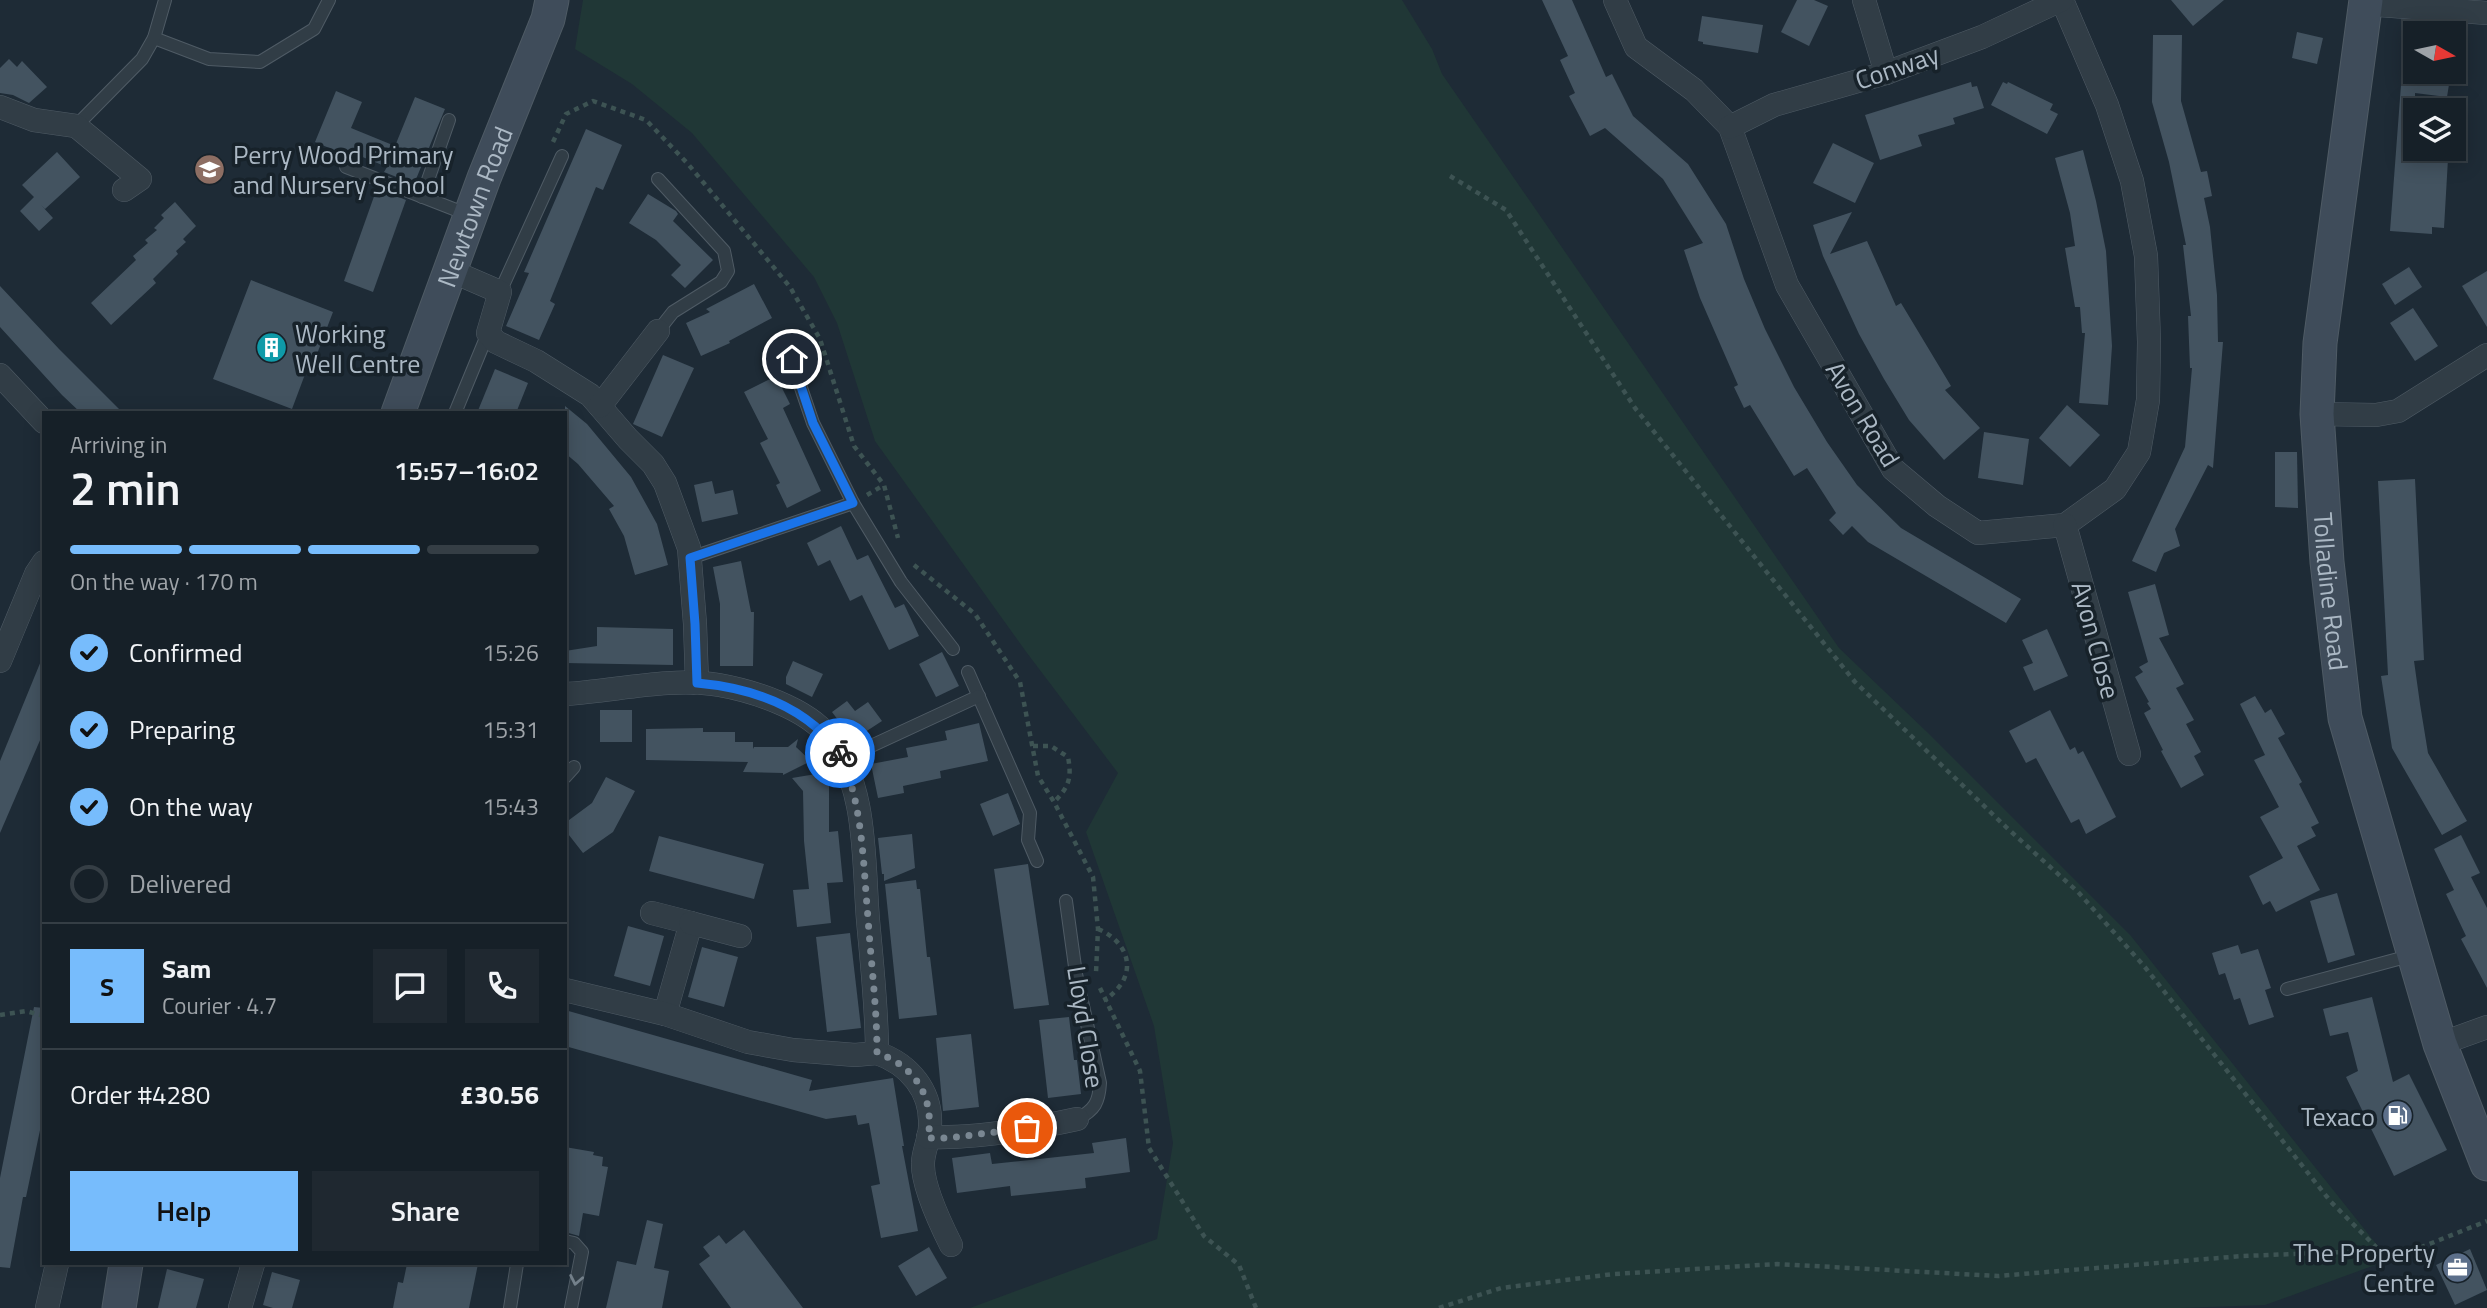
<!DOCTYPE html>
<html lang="en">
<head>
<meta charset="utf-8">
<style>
  :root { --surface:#162028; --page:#1f2830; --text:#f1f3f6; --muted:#9ea3a8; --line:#353e45; --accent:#77bcfc }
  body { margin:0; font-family:"Titillium Web",sans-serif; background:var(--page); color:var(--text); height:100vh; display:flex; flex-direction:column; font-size:26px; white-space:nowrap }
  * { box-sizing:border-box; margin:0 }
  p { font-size:23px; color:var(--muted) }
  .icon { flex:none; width:38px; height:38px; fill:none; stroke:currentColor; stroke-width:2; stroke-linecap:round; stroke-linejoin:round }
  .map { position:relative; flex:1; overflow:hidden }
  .sheet { position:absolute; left:42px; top:411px; width:525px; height:854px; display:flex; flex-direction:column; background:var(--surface); border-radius:0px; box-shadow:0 4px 18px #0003,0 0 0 2px var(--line) }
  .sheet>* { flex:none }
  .needle { width:46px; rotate:99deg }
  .buttons { position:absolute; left:2403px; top:21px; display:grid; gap:14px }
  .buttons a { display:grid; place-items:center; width:63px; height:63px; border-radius:0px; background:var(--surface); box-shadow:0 4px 18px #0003,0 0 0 2px var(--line); font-size:35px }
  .pin { position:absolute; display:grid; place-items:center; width:60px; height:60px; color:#fff; margin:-30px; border:4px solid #fff; border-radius:50%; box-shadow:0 2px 7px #0007 }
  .courier { position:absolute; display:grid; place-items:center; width:70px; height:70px; margin:-35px; border:5px solid #1a73e8; border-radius:50%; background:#fff; color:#222; box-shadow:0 2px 9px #0007 }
  .summary em { font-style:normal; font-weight:600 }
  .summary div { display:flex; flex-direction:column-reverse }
  .summary { display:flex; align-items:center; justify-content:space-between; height:119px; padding:0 28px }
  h1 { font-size:46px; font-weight:600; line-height:52px }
  .bar { display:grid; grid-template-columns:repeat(4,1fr); gap:10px 7px; align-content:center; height:84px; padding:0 28px }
  .bar i { height:9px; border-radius:5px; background:var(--line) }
  .bar .current { background:var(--accent) }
  .bar p { grid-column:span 4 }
  .line { display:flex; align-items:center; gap:18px; padding:0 28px; border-top:2px solid var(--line) }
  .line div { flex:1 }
  .round { display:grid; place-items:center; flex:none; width:74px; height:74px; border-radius:0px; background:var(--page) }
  ol { padding:0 28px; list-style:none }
  li { display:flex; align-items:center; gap:21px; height:77px }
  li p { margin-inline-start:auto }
  li .icon { padding:7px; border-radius:50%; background:var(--accent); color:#111; stroke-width:4 }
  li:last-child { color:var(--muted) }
  li i { width:38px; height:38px; border:4px solid var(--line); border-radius:50% }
  .primary-button { display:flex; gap:14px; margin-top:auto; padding:14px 28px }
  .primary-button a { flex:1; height:80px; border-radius:0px; background:var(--accent); color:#111; font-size:28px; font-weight:600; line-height:80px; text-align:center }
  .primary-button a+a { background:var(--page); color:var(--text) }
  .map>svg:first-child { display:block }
  .green { fill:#203736 }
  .building { fill:#435360 }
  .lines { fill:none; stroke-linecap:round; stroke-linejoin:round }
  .lane-casing { stroke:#4f5b65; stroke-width:14 }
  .street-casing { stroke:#4f5b65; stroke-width:24 }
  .secondary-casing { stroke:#4f5b65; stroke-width:35 }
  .path { stroke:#3d5353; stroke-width:4.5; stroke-dasharray:5 5; stroke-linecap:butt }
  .lane { stroke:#313d46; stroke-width:12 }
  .street { stroke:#313d46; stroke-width:23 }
  .secondary { stroke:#3f4c5a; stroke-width:33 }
  .oneway { stroke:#74818b }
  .done { stroke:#7a8792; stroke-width:7; stroke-dasharray:0 12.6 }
  .route { stroke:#1a73e8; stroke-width:9 }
  .labels { text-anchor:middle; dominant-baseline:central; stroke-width:7; stroke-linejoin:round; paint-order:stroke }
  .street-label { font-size:26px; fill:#abb8c4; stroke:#17222a }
  .poi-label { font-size:26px; fill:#abb8c4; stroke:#17222a; text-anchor:start }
</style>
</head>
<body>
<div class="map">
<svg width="2487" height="1308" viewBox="0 0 2487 1308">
  <rect width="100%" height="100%" fill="#1e2b36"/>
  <path class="green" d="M583 0H1402L1432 49 1442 74 1839 648 1927 732 2131 936 2389 1260 2265 1305 2180 1308H970L1157 1239 1173 1143 1154 1026 1086 832 1118 773 1027 653 875 441 837 323 814 277 692 133 632 84 575 49Z"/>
  <g class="building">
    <path d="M1542 0H1572L1606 77 1612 74 1633 116 1688 164 1726 224 1744 279 1765 329 1794 387 1827 442 1857 485 1901 528 2021 599 2006 623 1868 542 1852 526 1843 535 1829 520 1836 513 1807 468 1794 476 1750 405 1744 408 1734 387 1738 385 1700 298 1684 250 1703 243 1663 179 1605 128 1590 136 1569 96 1575 93 1560 60 1568 56Z"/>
    <path d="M1797 0H1814L1828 6 1809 46 1781 32Z"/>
    <path d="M2171 0H2224L2193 26Z"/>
    <path d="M1702 16 1763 25 1758 53 1703 44V42L1698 41Z"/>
    <path d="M2297 32 2323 38 2317 64 2292 58Z"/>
    <path d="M2153 35H2182L2181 101 2201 172 2207 171 2212 196 2204 198 2210 227 2217 295 2218 342H2223L2213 468 2208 465 2175 529 2180 546 2164 553 2156 572 2132 561 2185 447 2192 368H2190L2188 316H2191L2183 245H2186L2169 162 2152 102Z"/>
    <path d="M9 59 17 67 22 61 47 87 29 103 13 95 0 93V68Z"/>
    <path d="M2407 72H2451L2447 97 2415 93V149H2440L2439 158 2448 159 2444 228 2432 227V234L2390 231 2401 85 2405 86Z"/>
    <path d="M1971 82 1972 87 1977 86 1984 108 1953 118 1955 124 1918 135 1922 146 1880 160 1865 115Z"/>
    <path d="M2003 82 2007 84 2008 82 2053 104 2050 110 2058 114 2047 134 1991 105Z"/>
    <path d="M336 91 362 102 351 128 395 146 415 97 445 109 414 184 384 172 387 167 343 149 341 153 315 142Z"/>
    <path d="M586 129 622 145 603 190 596 187 550 301 555 304 539 340 506 326 529 273 524 272Z"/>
    <path d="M1833 143 1874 163 1855 203 1813 183Z"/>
    <path d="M2083 150 2096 201 2106 251 2112 346 2108 405 2079 403 2085 333H2082L2080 307H2075L2065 248 2075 246 2070 213 2055 158Z"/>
    <path d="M57 152 80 177 45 209 41 205 53 218 39 231 20 211 34 197 22 185Z"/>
    <path d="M377 188 406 200 373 292 344 281Z"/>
    <path d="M648 194 676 211 678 214 673 221 713 260 685 288 671 275 681 265 656 240 629 223Z"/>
    <path d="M175 202 196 226 183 239 186 242 176 251 178 254 153 279 156 283 111 325 91 303 136 260 133 256 148 243 145 240 157 230 154 228 164 218 161 215Z"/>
    <path d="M1852 212 1830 254 1867 241 1896 306 1901 303 1951 386 1945 390 1980 428 1944 460 1909 420 1884 379 1859 334 1823 256 1813 225Z"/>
    <path d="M2409 267 2422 287 2395 305 2382 284Z"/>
    <path d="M2487 271V327L2462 286Z"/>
    <path d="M251 280 333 312 317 354 313 353 292 409 213 379Z"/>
    <path d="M754 284 772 318 729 341 730 343 701 356 686 323 710 312 706 309Z"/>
    <path d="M0 286 59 349 123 413H81L62 395 0 327Z"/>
    <path d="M2413 308 2438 346 2415 361 2390 323Z"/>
    <path d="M663 355 694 368 662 437 633 424Z"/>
    <path d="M495 369 528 383 516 413H477Z"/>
    <path d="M776 376 790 404 783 408 821 491 787 508 776 485 780 483 760 443 768 439 744 392Z"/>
    <path d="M2067 405 2100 435 2070 467 2039 438Z"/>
    <path d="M565 406 587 424 631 477 657 524 668 565 635 575 624 536 609 509 614 506 578 464 565 453Z"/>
    <path d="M1984 432 2029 439 2023 485 1978 478Z"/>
    <path d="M2275 452H2297L2298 508 2275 507Z"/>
    <path d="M2415 479 2424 660 2414 661 2420 704 2428 753 2467 821 2442 835 2392 748 2381 676 2388 675 2378 481Z"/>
    <path d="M712 481 715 494 733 490 738 514 702 522 694 485Z"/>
    <path d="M841 526 857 560 868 555 895 608 904 604 919 636 889 650 862 595 850 601 830 560 818 566 807 543Z"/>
    <path d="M741 561 751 612H754L753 666H720V604L713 567Z"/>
    <path d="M2155 584 2169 635 2159 638 2184 684 2176 688 2194 720 2186 724 2201 752 2194 756 2204 775 2181 788 2161 751 2163 750 2144 713 2151 709 2147 703 2149 702 2135 677 2143 672 2139 667 2148 662 2128 592Z"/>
    <path d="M597 627 673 629V665L565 663V651L597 646Z"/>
    <path d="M2047 629 2068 676 2034 691 2023 667 2033 663 2022 640Z"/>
    <path d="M942 652 959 686 936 697 919 664Z"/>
    <path d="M43 656 44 731 0 833V761Z"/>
    <path d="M793 661 823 674 812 697 786 684V677Z"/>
    <path d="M2255 696 2265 713 2271 709 2285 734 2278 738 2302 782 2299 784 2319 823 2311 827 2316 836 2297 846 2320 890 2276 912 2270 901 2263 905 2249 876 2283 858 2260 817 2279 807 2254 760 2265 755 2240 704Z"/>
    <path d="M847 701 855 711 868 702 882 721 853 740 832 712Z"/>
    <rect x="600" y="710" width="32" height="32"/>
    <path d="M2050 710 2070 750 2075 747 2078 754 2083 751 2116 817 2086 834 2079 819 2071 823 2036 758 2026 763 2009 731Z"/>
    <path d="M979 723 988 761 940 771 941 778 903 786 904 793 878 798 871 764 908 757 906 748 947 740 945 731Z"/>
    <path d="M703 728V732H735V742H753V749L754 747H788L798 739 796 747 811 761 783 775V773L743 772 748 762 646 760V729Z"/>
    <path d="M822 773 829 780V832L838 831 843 882 827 883 831 923 797 927 793 890 809 889 804 841 803 791 792 778Z"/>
    <path d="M606 777 635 791 613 832 583 853 565 830V823L592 803Z"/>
    <path d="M1008 793 1020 824 993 836 980 804Z"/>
    <path d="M912 834 915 868 884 881V874H882L878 838Z"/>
    <path d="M2461 835 2480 873 2471 877 2487 908V988L2461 939 2466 936 2446 894 2454 890 2434 849Z"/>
    <path d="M659 836 764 864 754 899 649 871Z"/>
    <path d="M1028 864 1049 1005 1014 1009 994 869Z"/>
    <path d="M916 880 917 889H920L927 957H930L937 1015 899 1019 885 884Z"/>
    <path d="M2337 893 2355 955 2328 963 2310 901Z"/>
    <path d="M628 926 664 936 650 986 614 976Z"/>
    <path d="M850 933 861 1028 827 1032 816 937Z"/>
    <path d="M2238 945 2241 954 2258 949 2271 988 2265 990 2274 1017 2249 1025 2240 998 2234 1000 2225 973 2219 975 2212 953Z"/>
    <path d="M702 947 738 957 724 1007 688 997Z"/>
    <path d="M2372 997 2393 1082 2409 1074 2447 1150 2394 1176 2346 1077 2358 1071 2348 1032 2330 1036 2323 1009Z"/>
    <path d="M34 1007 44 1008V1111L26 1197H23L10 1268 0 1267V1178Z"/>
    <path d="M565 1010 812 1080 809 1091 893 1078 904 1146H902L918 1231 881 1238 871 1186 880 1184 869 1123 858 1125 856 1115 826 1119 565 1046Z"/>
    <path d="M1069 1017 1074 1060H1077L1081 1094 1048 1098 1039 1020Z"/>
    <path d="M971 1034 979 1107 943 1111 936 1038Z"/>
    <path d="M1126 1138 1130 1172 1085 1178 1086 1188 1011 1196 1010 1186 957 1193 952 1158 990 1153 992 1164 1094 1153 1092 1143Z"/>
    <path d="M565 1147 594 1152 593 1155 603 1157 602 1166 608 1167 599 1216 583 1213 579 1236 565 1232Z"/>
    <path d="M647 1220 663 1224 654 1268 669 1271 662 1308H606L617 1261 636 1265Z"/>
    <path d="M744 1230 803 1308H731L699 1264 710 1256 703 1247 719 1235 726 1244Z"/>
    <path d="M929 1247 947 1278 916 1296 898 1266Z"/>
    <path d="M2470 1249 2487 1290 2455 1305 2436 1265Z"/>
    <path d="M407 1264H478L469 1308H393L398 1282 403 1283Z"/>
    <path d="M167 1269 204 1279 196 1308H158Z"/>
    <path d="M272 1272 300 1280 292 1308H273L263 1305Z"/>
  </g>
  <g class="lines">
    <defs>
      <g id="lane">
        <path d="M154 38 209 59 260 62 314 29 329 0"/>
        <path d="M76 126 142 59 154 38 165 0"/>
        <path d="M346 167 469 215"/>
        <path d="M422 197 449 120"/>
        <path d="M500 292 562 156"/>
        <path d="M658 331 673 312 721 282 728 271 724 251 658 179"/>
        <path d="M455 413 488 333"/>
        <path d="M853 503 901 582 953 649"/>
        <path d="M690 558 853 503 813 423 784 338"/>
        <path d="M968 672 1030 813 1028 840 1037 861"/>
        <path d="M843 759 979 696"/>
        <path d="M565 777 574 767"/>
        <path d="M1066 901 1076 974 1100 1083C1099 1102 1095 1110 1077 1119"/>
        <path d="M2287 989 2413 955"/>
        <path d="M565 1241 574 1243 582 1252 571 1308"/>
        <path d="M510 1308 517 1264"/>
      </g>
      <g id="street">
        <path d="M1615 0 1636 47 1694 90 1730 127 1787 285 1893 469 1937 506 1978 533 2065 525 2115 489 2139 452 2148 400 2149 342 2146 256 2132 181 2107 105 2062 0"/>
        <path d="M1864 0 1886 73"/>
        <path d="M2365 4 2487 13"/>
        <path d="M0 107 34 120 76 126 140 179 124 190"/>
        <path d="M1730 127 1774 105 1886 73 1982 37 2061 0"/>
        <path d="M449 270 500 292 488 333 496 342 536 361 590 395 628 439 653 464 665 483 689 548 695 624 697 683"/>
        <path d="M0 375 44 422"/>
        <path d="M600 406 658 331"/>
        <path d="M2317 414 2376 415 2398 411 2487 355"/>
        <path d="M2065 525 2129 754"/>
        <path d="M0 661 36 574 44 562"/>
        <path d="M565 694C616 691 668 677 719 685 753 691 806 708 828 736 868 786 863 860 868 920 872 965 877 1008 877 1053 909 1064 932 1091 930 1126 930 1139 923 1151 923 1163 922 1186 941 1225 951 1245"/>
        <path d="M652 913 691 923 665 1014"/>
        <path d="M691 923 740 936"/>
        <path d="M565 990 665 1014 748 1042 793 1050 855 1055 877 1053"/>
        <path d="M2440 1044 2487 1027"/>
        <path d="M928 1137C976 1139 1031 1129 1077 1119"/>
        <path d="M47 1308 57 1264"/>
        <path d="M240 1308 253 1264"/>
      </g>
      <g id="secondary">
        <path id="s1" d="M2366 0 2320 343 2317 414 2327 562 2345 718 2440 1044 2487 1164"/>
        <path id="s2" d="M398 413 484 178 548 19 552 0"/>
        <path d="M119 1308 126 1264"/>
      </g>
    </defs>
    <use href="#lane" class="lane-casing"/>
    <use href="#street" class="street-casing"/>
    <use href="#secondary" class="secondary-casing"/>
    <g class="path">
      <path d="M553 142 566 114 593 101 646 120 688 164 790 287 820 339 854 446 884 485 898 538"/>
      <path d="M1450 176 1506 210 1635 408 1855 682 2007 828 2078 892 2144 966 2331 1202 2389 1260"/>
      <path d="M867 495 884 485"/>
      <path d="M914 565 975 614 1020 682 1038 776 1054 802 1093 877 1098 929 1096 973"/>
      <path d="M1033 746H1051L1068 757C1072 778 1069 787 1054 802"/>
      <path d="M1098 929C1118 937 1134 957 1124 979 1120 988 1112 994 1105 1001"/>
      <path d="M1100 988 1140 1071 1149 1148 1204 1236 1239 1265 1256 1308"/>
      <path d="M0 1015 26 1011 44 1016"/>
      <path d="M1439 1308 1501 1288 1614 1274 1777 1264 1998 1276 2243 1256 2343 1252 2389 1260 2487 1221"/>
    </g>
    <use href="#lane" class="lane"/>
    <use href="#street" class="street"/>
    <use href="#secondary" class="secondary"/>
  </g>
  <defs><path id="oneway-chevron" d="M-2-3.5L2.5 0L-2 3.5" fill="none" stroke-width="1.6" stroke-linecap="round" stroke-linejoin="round" transform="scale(1.75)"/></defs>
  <use class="oneway" href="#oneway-chevron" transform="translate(576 1280) rotate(101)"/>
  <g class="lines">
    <path class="done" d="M840 753C863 805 863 862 868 918 871 963 877 1008 877 1053 915 1066 935 1097 928 1138H949L1027 1128"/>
    <path class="route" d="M792 359 813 423 853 503 690 558 695 624 697 683C753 688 806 706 840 753"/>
  </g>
  <defs>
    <symbol id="school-disc" viewBox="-11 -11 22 22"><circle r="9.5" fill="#8d6e63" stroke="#17222a"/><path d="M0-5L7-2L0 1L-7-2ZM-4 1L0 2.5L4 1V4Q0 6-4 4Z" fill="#fff"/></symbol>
    <symbol id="building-disc" viewBox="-11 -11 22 22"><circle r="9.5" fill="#0f9aa8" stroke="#17222a"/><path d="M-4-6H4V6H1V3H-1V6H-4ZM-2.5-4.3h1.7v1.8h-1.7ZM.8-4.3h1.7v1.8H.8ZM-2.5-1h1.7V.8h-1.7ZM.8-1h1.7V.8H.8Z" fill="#fff"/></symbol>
    <symbol id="fuel-disc" viewBox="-11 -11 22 22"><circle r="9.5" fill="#5c6f8a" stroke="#17222a"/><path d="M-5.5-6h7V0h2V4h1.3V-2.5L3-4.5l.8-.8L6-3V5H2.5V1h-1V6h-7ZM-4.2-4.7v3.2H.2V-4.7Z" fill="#fff"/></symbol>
    <symbol id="office-disc" viewBox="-11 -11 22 22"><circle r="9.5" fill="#5c6f8a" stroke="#17222a"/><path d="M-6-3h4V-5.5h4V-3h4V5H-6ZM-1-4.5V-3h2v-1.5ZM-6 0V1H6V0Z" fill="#fff"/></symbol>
  </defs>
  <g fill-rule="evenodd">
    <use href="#school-disc" x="192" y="152" width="35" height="35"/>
    <use href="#building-disc" x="254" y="330" width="35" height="35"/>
    <use href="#fuel-disc" x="2380" y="1098" width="35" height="35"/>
    <use href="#office-disc" x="2440" y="1250" width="35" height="35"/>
  </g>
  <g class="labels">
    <g class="street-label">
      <text transform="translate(1897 67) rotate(-19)">Conway</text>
      <text stroke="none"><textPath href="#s2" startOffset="220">Newtown Road</textPath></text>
      <text transform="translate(1863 414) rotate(59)">Avon Road</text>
      <text stroke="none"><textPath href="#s1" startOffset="595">Tolladine Road</textPath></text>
      <text transform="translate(2096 640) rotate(75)">Avon Close</text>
      <text transform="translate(1086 1027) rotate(81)">Lloyd Close</text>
    </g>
    <g class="poi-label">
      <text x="233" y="154">Perry Wood Primary<tspan x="233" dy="30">and Nursery School</tspan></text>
      <text x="295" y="333">Working<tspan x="295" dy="30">Well Centre</tspan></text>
      <text x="2375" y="1116" text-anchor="end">Texaco</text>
      <text x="2435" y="1252" text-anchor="end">The Property<tspan x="2435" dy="30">Centre</tspan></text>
    </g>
  </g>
</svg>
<div class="buttons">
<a><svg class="needle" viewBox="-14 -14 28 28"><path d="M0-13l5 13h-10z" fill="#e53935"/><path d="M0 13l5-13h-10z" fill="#9ea3a8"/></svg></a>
<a><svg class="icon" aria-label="layers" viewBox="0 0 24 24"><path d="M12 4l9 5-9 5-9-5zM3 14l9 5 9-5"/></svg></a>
</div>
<div class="pin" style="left:1027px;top:1128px;background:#ea580c"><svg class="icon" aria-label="bag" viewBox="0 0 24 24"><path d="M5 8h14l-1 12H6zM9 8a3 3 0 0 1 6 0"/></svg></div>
<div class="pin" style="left:792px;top:359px;background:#1f2937"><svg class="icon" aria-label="home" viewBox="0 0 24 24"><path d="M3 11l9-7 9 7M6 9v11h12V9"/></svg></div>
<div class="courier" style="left:840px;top:753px"><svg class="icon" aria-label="bike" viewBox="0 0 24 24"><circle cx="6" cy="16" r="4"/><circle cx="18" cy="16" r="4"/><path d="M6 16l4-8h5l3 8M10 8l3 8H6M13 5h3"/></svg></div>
<section class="sheet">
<div class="summary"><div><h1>2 min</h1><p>Arriving in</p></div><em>15:57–16:02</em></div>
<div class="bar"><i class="current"></i><i class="current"></i><i class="current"></i><i></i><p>On the way · 170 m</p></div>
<ol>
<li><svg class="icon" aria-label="check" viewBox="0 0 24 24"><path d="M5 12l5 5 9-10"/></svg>Confirmed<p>15:26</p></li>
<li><svg class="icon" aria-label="check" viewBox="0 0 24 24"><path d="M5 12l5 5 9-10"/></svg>Preparing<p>15:31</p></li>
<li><svg class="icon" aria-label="check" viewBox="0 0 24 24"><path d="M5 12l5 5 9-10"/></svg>On the way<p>15:43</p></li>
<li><i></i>Delivered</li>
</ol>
<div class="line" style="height:126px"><b class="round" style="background:var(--accent);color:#111">S</b><div><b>Sam</b><p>Courier · 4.7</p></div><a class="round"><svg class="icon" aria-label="chat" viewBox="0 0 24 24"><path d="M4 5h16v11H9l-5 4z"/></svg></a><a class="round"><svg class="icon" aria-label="phone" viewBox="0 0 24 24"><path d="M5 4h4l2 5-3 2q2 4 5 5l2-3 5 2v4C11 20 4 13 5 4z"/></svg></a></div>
<div class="line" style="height:91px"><div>Order #4280</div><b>£30.56</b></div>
<div class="primary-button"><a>Help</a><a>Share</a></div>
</section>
</div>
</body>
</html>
